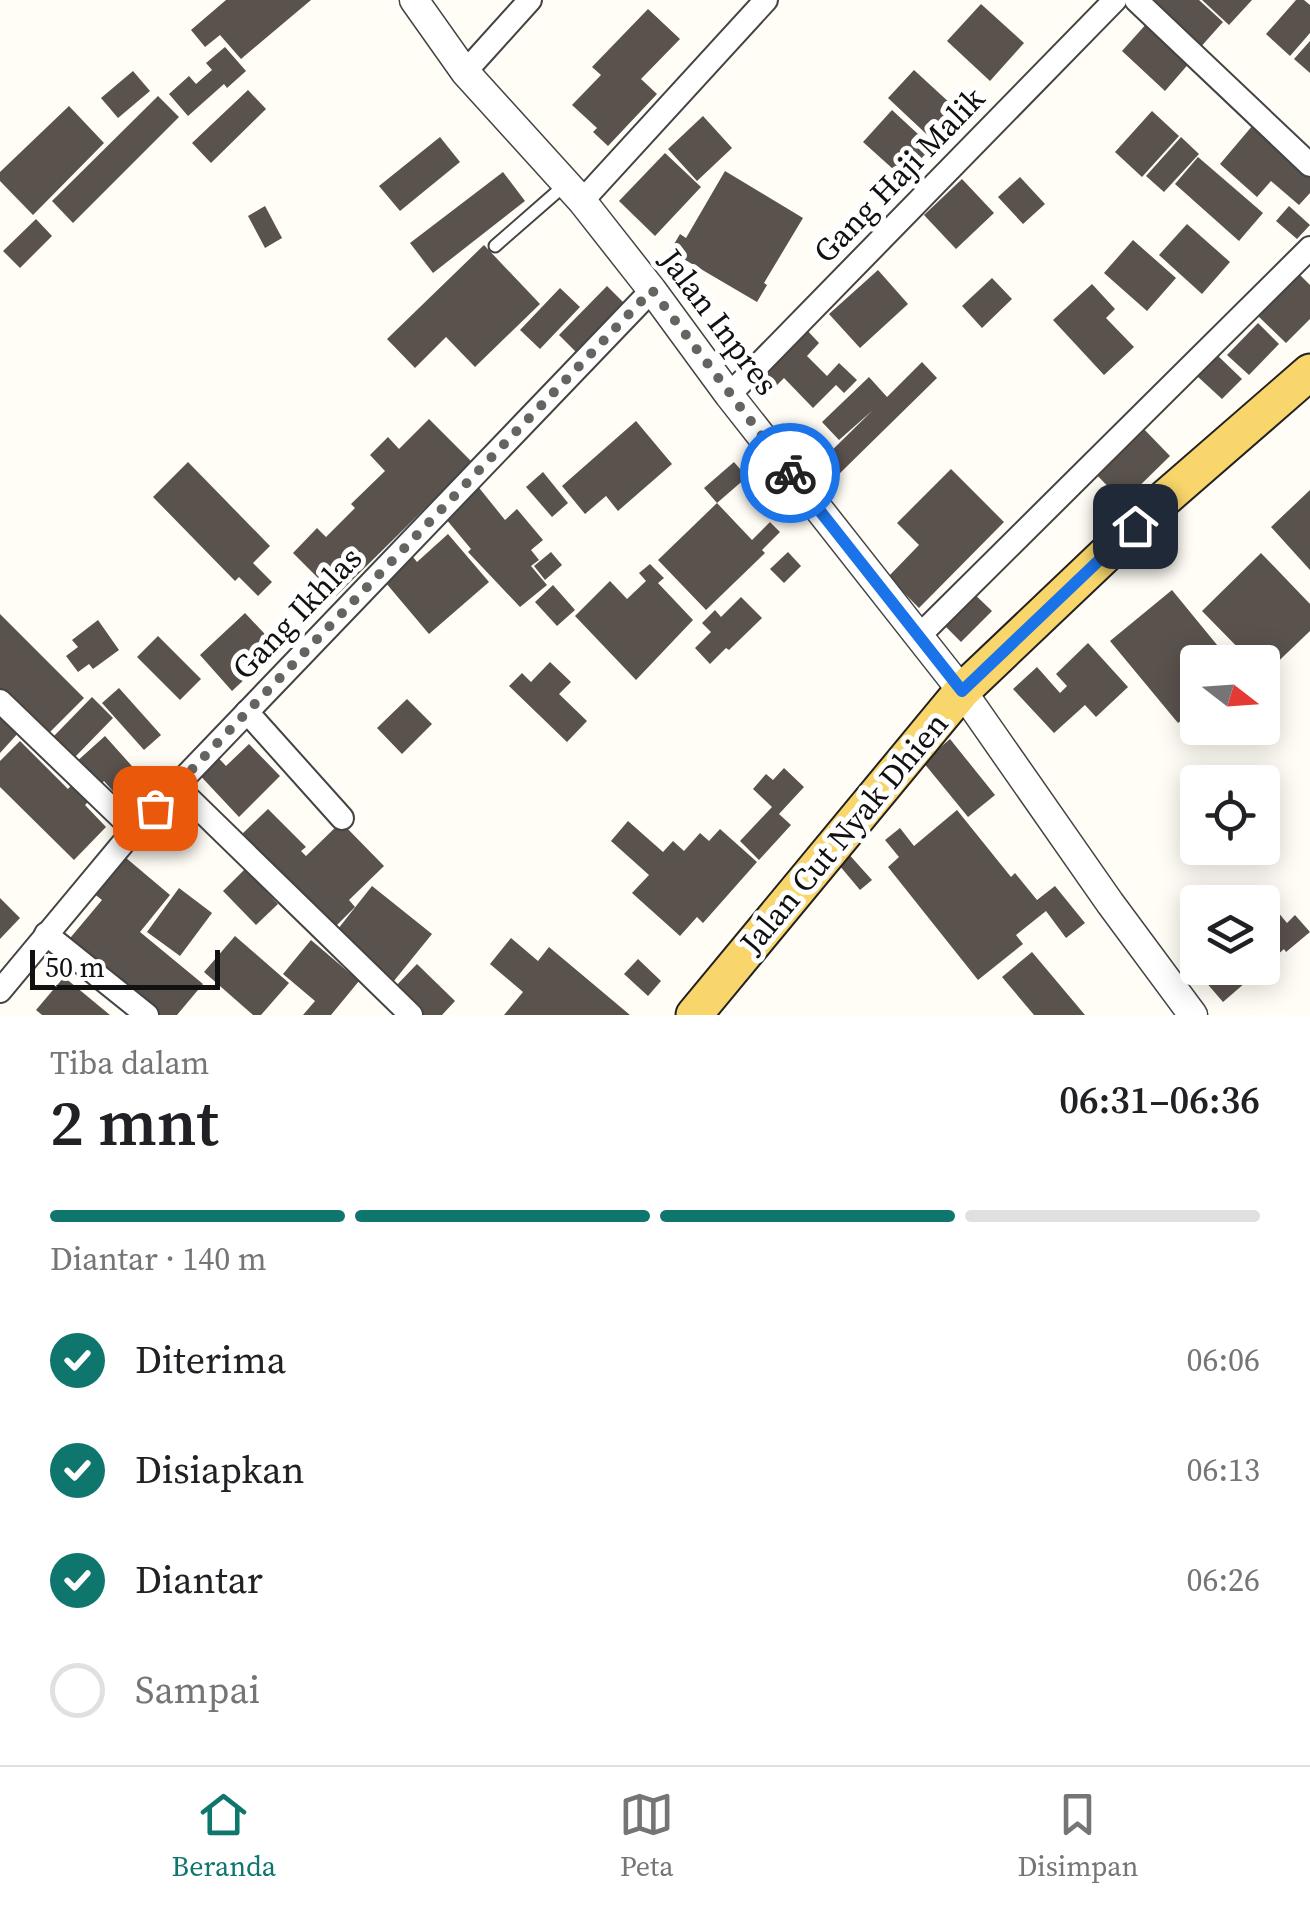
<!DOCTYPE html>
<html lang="id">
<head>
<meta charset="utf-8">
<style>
  :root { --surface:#fff; --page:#f2f2f2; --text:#202124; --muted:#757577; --line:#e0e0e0; --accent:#0f766e }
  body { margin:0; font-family:"Source Serif 4",serif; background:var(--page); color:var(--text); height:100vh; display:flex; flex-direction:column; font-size:38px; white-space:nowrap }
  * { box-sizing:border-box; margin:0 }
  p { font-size:32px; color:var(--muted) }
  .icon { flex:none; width:55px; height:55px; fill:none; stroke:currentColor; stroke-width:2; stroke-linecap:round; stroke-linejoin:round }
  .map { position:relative; height:1015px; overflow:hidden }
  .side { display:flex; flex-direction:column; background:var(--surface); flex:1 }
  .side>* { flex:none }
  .needle { width:65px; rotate:107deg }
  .tools { position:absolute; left:1180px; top:645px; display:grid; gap:20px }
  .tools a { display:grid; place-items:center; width:100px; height:100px; border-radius:10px; background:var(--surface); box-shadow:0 5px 25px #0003; font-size:50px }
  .scale { position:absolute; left:30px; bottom:25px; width:190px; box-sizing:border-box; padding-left:10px; border:5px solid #111; border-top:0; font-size:28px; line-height:35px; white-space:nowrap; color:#111; -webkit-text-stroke:8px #fff; paint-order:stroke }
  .pin { position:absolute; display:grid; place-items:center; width:85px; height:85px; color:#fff; margin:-42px; border-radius:20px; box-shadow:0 5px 15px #0006 }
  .courier { position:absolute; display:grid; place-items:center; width:100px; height:100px; margin:-50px; border:8px solid #1a73e8; border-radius:50%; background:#fff; color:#222; box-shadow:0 2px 12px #0007 }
  .headline em { font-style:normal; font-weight:600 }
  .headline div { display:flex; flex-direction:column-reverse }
  .headline { display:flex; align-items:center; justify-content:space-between; height:170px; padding:0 50px }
  h1 { font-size:65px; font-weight:600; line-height:75px }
  .bar { display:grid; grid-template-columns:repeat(4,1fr); gap:15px 10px; align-content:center; height:120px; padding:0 50px }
  .bar i { height:12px; border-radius:8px; background:var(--line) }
  .bar .current { background:var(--accent) }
  .bar p { grid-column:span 4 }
  ol { padding:0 50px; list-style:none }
  li { display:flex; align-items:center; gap:30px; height:110px }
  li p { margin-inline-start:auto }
  li .icon { padding:10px; border-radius:50%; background:var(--accent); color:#fff; stroke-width:4 }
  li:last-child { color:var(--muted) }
  li i { width:55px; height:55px; border:5px solid var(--line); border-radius:50% }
  .tab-bar { display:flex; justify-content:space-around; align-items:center; height:140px; border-top:2px solid var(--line); background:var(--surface); font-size:28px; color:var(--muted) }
  .tab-bar a { display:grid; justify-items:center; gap:5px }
  .tab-bar .current { color:var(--accent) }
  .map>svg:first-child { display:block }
  .building { fill:#5a524d }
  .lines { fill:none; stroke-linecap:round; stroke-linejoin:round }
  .service-casing { stroke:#444; stroke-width:15 }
  .minor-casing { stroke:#444; stroke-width:26 }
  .tertiary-casing { stroke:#444; stroke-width:31 }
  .primary-casing { stroke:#222; stroke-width:39 }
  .service { stroke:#fff; stroke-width:11 }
  .minor { stroke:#fff; stroke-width:22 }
  .tertiary { stroke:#fff; stroke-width:28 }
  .primary { stroke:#f9d66b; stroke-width:35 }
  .done { stroke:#646461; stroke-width:10; stroke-dasharray:0 18 }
  .route { stroke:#1a73e8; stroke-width:12 }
  .labels { text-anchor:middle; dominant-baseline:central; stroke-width:10; stroke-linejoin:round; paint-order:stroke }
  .street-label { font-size:32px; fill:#111; stroke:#fff }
</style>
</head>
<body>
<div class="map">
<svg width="1310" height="1015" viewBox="0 0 1310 1015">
  <rect width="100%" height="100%" fill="#fffdf5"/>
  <g class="building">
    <path d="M226 0H311L241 59 220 35 205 47 191 30Z"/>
    <path d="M1143 0H1199L1223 22 1198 50Z"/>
    <path d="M1202 0H1252L1229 25Z"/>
    <path d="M1296 0H1304L1310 5V33L1290 56 1266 34Z"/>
    <path d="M981 4 1024 43 990 81 947 41Z"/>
    <path d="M648 9 680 39 641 79 657 94 608 146 593 132 597 128 572 105 601 75 592 67Z"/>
    <path d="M1148 22 1191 61 1165 91 1122 51Z"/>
    <path d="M1310 41V73L1294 59Z"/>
    <path d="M225 47 246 71 227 88 224 84 188 116 169 94 189 76 196 84 212 70 206 63Z"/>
    <path d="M914 70 964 116 938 145 888 98Z"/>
    <path d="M133 71 150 91 118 118 101 98Z"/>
    <path d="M248 90 266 109 211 163 192 143Z"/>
    <path d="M158 96 179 117 73 223 52 201Z"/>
    <path d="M69 106 104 143 33 215 0 181V172Z"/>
    <path d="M892 110 932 147 903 178 863 142Z"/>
    <path d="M1152 111 1179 136 1142 177 1115 152Z"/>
    <path d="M703 116 732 148 697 181 668 149Z"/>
    <path d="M1253 125 1310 175V193L1299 205 1271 181 1257 197 1220 164Z"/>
    <path d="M440 137 460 162 400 211 379 186Z"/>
    <path d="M1181 137 1199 154 1164 192 1146 176Z"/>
    <path d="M665 153 701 187 655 236 619 201Z"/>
    <path d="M1198 157 1263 213 1239 241 1175 184Z"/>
    <path d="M725 171 803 218 764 283 767 285 757 302 670 251 680 234 686 238Z"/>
    <path d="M503 172 525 201 433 273 410 243Z"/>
    <path d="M1020 177 1045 204 1023 224 998 197Z"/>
    <path d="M962 179 994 213 956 249 924 215Z"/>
    <path d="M265 206 282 238 265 248 248 216Z"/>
    <path d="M1289 206 1310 225 1297 239 1276 221Z"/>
    <path d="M36 219 52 236 20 268 3 251Z"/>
    <path d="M1187 224 1230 262 1202 294 1159 255Z"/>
    <path d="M1133 240 1176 278 1147 311 1104 273Z"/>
    <path d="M484 245 540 304 475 367 446 337 415 368 387 339Z"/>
    <path d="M878 270 908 304 860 348 829 314Z"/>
    <path d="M1298 273 1310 285V319L1286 343 1257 315Z"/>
    <path d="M992 278 1012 299 982 328 962 306Z"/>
    <path d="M1092 284 1115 309 1106 318 1134 347 1104 375 1053 320Z"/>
    <path d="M607 286 631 310 583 359 559 335Z"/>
    <path d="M560 288 580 307 540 349 520 330Z"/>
    <path d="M1258 323 1279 344 1249 375 1227 355Z"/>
    <path d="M805 328 819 343 807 356 827 376 839 363 857 380 844 393 836 385 813 408 784 378 772 390 758 375Z"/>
    <path d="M1217 355 1242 379 1222 399 1197 376Z"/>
    <path d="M922 362 937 378 835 478 820 462 873 410 839 440 822 422 869 377 887 397Z"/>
    <path d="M429 419 472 462 336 596 293 553 317 528 326 537 355 508 351 504 385 471 370 455 388 437 399 449Z"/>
    <path d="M636 421 672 464 618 511 606 496 585 514 562 486Z"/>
    <path d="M1138 423 1170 456 1123 502 1091 469Z"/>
    <path d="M188 462 270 546 253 563 272 582 258 596 239 577 235 581 153 497Z"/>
    <path d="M734 462 747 477 717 503 752 540 770 522 780 532 762 550 765 553 706 610 658 560 717 503 704 488Z"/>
    <path d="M951 469 1004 522 919 608 888 577 919 545 897 523Z"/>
    <path d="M543 472 568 503 552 517 526 487Z"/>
    <path d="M476 484 505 520 517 509 543 540 531 550 539 560 531 566 547 585 520 607 468 552 471 549 441 513Z"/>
    <path d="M1310 490V570L1271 527Z"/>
    <path d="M448 534 489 582 429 634 380 576 409 552 417 562Z"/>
    <path d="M551 552 562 565 545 580 534 566Z"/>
    <path d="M788 552 801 566 784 583 770 569Z"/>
    <path d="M1261 553 1310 604V631L1264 675 1262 662H1252L1202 611Z"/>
    <path d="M650 564 664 578 658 583 693 620 636 680 575 616 610 581 627 599 646 581 639 573Z"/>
    <path d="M553 585 575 610 557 626 535 602Z"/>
    <path d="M969 589 992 611 961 642 939 620Z"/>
    <path d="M1172 590 1231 662H1198V707L1178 723 1110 641Z"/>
    <path d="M741 597 762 618 729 650 726 648 710 664 695 648 711 632 702 623 715 610 721 617Z"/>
    <path d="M245 613 278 648 232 691 200 655Z"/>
    <path d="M0 614 84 698 46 736 0 690Z"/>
    <path d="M98 620 119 650 93 669 89 664 78 672 66 656 78 647 72 640Z"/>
    <path d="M158 636 201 679 180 700 137 657Z"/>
    <path d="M1088 643 1128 687 1096 717 1085 705 1054 733 1013 689 1037 667 1060 693 1067 686 1056 674Z"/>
    <path d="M550 662 571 682 559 694 587 721 567 742 509 686 522 673 531 682Z"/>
    <path d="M119 688 161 735 144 750 102 703Z"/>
    <path d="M92 697 113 718 75 757 54 736Z"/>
    <path d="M407 699 432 724 402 754 377 728Z"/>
    <path d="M0 713 20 731 0 753Z"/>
    <path d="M105 736 148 784 125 805 104 781 97 788 75 763Z"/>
    <path d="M950 739 995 795 968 817 923 762Z"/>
    <path d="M20 741 68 789 75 781 92 798 85 805 106 827 74 860 0 787V761Z"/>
    <path d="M249 744 280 776 239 817 194 769 212 751 226 766Z"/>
    <path d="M784 768 804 787 779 814 791 825 759 860 740 841 772 807 753 789 766 774 773 780Z"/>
    <path d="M268 809 306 847 301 851 306 856 341 822 384 866 349 900 355 907 328 934 240 836Z"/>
    <path d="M957 810 1011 877 1015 873 1037 900 1055 886 1085 923 1066 938 1046 911 1016 935 1023 944 978 980 888 867 899 857 885 840 900 828 914 846Z"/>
    <path d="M628 821 663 852 673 841 684 851 700 833 709 841 720 829 757 862 703 923 697 917 680 936 632 893 649 875 611 841Z"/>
    <path d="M845 850 872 880 860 890 834 859Z"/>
    <path d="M119 852 170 895 140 932 203 984 177 1015H152L66 943 102 900 88 889Z"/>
    <path d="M245 869 278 904 256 925 223 891Z"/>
    <path d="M372 886 432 934 389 987 334 934Z"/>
    <path d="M179 888 212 913 180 956 147 932Z"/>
    <path d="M1262 893 1287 923 1295 915 1310 932 1286 952 1284 949 1223 1002 1186 959 1198 949V968H1262V902H1251Z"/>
    <path d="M0 898 20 918 0 939Z"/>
    <path d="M235 936 289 983 261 1015H253L204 972Z"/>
    <path d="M511 938 538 961 549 947 630 1015H504L523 992 490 964Z"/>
    <path d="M311 940 359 981 331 1015H303L315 1001 283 974Z"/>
    <path d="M1032 952 1085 1015H1034L1002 977Z"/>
    <path d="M638 959 661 981 648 996 624 974Z"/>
    <path d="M417 964 455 1001 442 1015H417L392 990Z"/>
    <path d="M64 977 110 1015H42L36 1010Z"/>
  </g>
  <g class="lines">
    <defs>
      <path id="service" d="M495 246 566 184"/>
      <g id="minor">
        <path d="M1136 0 1310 165"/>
        <path d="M465 72 530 0"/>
        <path d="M582 201 766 0"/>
        <path d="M729 395 1115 0"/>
        <path d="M918 637 1310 248"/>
        <path d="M0 701 134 830"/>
        <path d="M247 712 342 818"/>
        <path d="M176 786 411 1015"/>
        <path d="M46 934 147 1015"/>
        <path d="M0 991 134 830 652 290"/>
      </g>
      <path id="tertiary" d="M414 0 465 72 582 201 652 290 729 395 962 691 1110 903 1193 1015"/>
      <path id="primary" d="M694 1015 962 691 1164 499 1310 372"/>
    </defs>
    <use href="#service" class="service-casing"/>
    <use href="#minor" class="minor-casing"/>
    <use href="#tertiary" class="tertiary-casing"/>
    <use href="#primary" class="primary-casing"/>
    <use href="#service" class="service"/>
    <use href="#minor" class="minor"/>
    <use href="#tertiary" class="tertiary"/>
    <use href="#primary" class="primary"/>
  </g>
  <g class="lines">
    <path class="done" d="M155 808 652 290 790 473"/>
    <path class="route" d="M790 473 962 691 1135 526"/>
  </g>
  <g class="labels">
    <g class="street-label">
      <text transform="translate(899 175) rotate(-46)">Gang Haji Malik</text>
      <text transform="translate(719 322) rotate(53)">Jalan Inpres</text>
      <text transform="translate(297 613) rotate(-46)">Gang Ikhlas</text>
      <text transform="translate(844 833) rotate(-50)">Jalan Cut Nyak Dhien</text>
    </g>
  </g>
</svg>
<div class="tools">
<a><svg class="needle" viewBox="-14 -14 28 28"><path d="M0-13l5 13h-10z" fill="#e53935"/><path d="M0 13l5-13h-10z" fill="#757577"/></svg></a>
<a><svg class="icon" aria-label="locate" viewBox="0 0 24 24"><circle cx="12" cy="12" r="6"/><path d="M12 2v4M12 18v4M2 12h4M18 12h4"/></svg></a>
<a><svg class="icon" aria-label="layers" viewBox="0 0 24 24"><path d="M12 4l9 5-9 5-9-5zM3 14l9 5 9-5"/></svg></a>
</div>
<div class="scale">50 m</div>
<div class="pin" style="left:155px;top:808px;background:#ea580c"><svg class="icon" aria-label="bag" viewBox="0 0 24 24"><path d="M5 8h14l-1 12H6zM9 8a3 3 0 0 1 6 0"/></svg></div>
<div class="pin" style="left:1135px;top:526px;background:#1f2937"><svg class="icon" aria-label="home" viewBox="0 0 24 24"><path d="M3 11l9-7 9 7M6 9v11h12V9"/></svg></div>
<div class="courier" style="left:790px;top:473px"><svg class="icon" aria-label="bike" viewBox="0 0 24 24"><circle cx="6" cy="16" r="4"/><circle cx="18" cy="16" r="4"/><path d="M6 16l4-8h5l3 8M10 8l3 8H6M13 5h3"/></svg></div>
</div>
<section class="side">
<div class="headline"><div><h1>2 mnt</h1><p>Tiba dalam</p></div><em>06:31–06:36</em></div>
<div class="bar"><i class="current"></i><i class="current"></i><i class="current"></i><i></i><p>Diantar · 140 m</p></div>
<ol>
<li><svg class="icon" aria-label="check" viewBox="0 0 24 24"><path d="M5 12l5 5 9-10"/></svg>Diterima<p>06:06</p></li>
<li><svg class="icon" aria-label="check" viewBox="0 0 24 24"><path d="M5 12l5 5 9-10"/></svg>Disiapkan<p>06:13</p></li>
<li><svg class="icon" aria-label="check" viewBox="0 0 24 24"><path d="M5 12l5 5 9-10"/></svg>Diantar<p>06:26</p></li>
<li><i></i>Sampai</li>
</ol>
</section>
<nav class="tab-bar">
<a class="current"><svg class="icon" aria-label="home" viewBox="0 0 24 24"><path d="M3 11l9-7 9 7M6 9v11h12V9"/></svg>Beranda</a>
<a><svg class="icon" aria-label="map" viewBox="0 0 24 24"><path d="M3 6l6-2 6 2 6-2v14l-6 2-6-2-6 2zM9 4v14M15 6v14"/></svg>Peta</a>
<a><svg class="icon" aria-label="saved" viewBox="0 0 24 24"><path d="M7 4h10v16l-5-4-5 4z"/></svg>Disimpan</a>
</nav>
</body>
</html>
